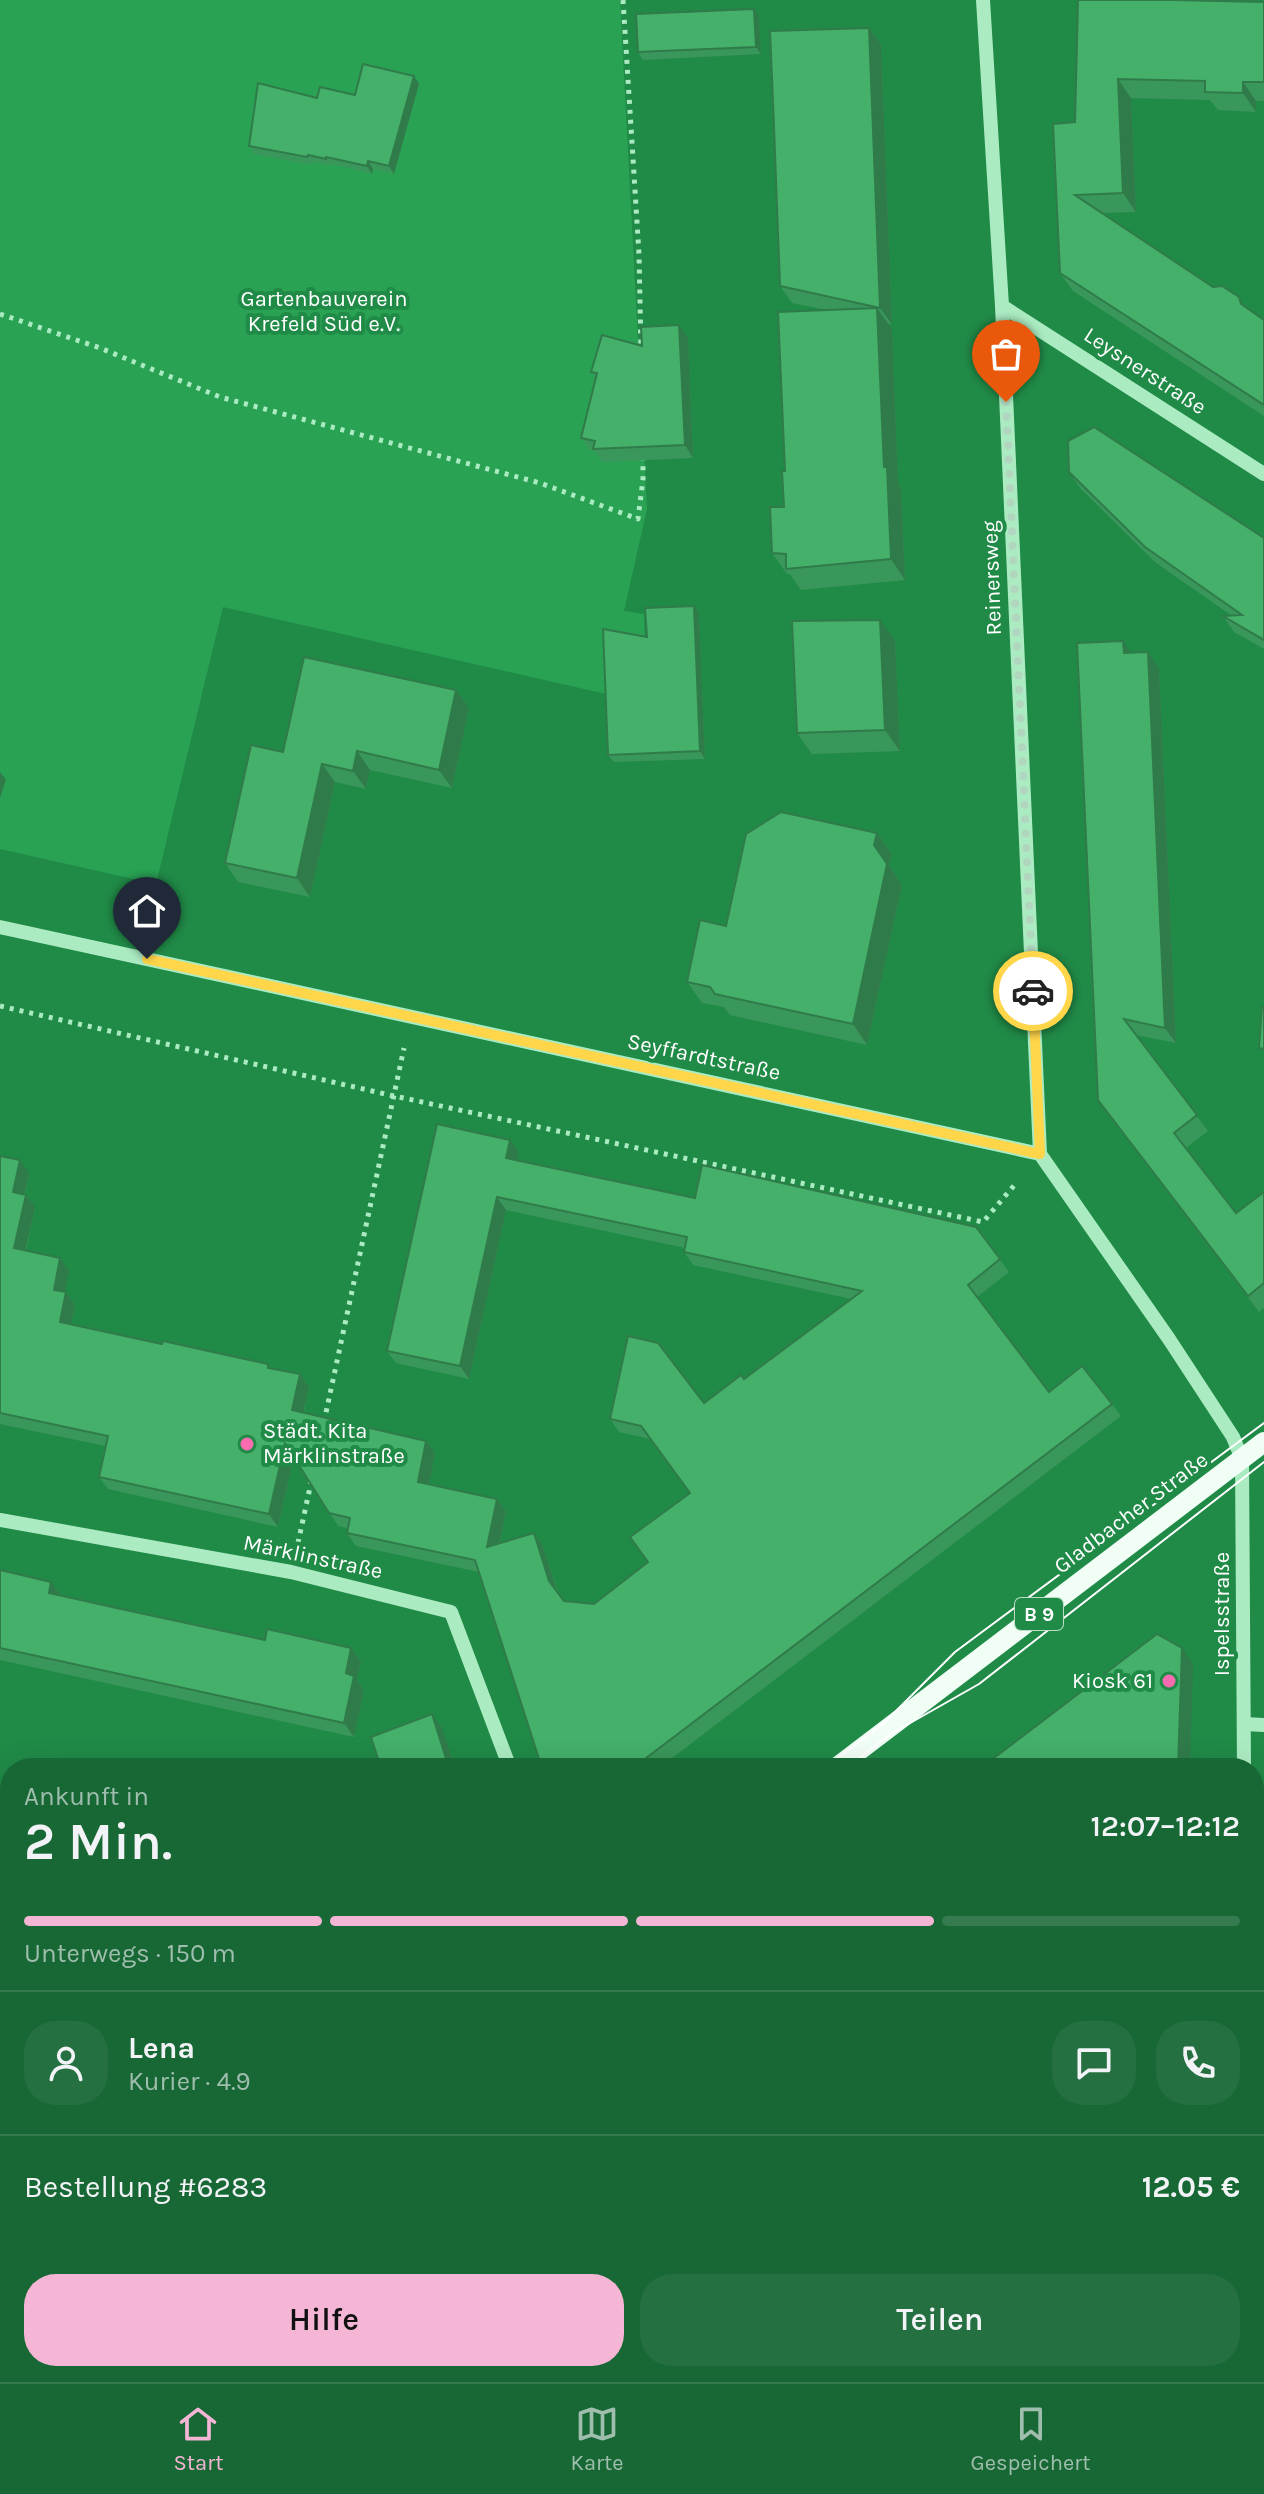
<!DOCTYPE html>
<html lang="de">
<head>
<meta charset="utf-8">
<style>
  :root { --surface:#186835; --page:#257041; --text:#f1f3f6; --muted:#9fbead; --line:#367b50; --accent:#f5b6d6 }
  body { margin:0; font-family:Karla,sans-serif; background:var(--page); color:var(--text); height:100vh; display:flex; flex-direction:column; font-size:30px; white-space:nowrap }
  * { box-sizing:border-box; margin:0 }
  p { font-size:26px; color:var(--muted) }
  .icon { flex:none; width:44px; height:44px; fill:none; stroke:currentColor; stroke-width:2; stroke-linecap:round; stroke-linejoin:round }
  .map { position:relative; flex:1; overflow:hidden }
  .details { position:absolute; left:0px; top:1758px; width:1264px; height:624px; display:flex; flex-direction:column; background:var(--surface); border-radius:32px 32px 0 0; box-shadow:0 8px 32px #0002 }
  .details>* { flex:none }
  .pin { position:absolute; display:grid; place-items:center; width:68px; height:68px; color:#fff; margin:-82px -34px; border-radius:50% 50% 50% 0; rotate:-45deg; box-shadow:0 0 8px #0007 }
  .pin .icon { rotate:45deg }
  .courier { position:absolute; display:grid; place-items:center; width:80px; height:80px; margin:-40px; border:6px solid #ffd54a; border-radius:50%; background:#fff; color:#222; box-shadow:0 2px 10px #0007 }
  .headline em { font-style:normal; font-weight:600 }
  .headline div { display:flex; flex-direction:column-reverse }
  .headline { display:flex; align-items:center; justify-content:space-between; height:136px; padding:0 24px }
  h1 { font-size:52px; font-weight:600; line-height:60px }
  .bar { display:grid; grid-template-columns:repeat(4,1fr); gap:12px 8px; align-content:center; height:96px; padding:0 24px }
  .bar i { height:10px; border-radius:6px; background:var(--line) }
  .bar .selected { background:var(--accent) }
  .bar p { grid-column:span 4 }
  .line { display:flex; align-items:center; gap:20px; padding:0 24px; border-top:2px solid var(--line) }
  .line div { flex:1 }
  .round { display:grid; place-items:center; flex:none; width:84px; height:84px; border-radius:32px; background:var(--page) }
  .primary-button { display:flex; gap:16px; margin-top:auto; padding:16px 24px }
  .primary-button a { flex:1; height:92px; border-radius:32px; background:var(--accent); color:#111; font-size:32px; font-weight:600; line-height:92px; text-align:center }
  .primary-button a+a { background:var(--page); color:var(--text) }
  .dock { display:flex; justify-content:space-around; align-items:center; height:112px; border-top:2px solid var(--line); background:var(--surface); font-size:22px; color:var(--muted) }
  .dock a { display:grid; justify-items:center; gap:4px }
  .dock .selected { color:var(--accent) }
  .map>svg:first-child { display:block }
  .green { fill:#29a254 }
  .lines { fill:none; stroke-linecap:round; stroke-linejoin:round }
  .path { stroke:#abebc2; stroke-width:5; stroke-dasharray:4 6; stroke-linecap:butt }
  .minor { stroke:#abebc2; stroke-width:14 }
  .major { stroke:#f0fef6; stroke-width:20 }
  .tram { stroke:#fff; stroke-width:2 }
  .wall { fill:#3a975b }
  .shaded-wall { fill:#307b4a }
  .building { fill:#44b06a; stroke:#307b4a; stroke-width:2 }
  .done { stroke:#b1d6bf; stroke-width:8; stroke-dasharray:0 14.4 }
  .route { stroke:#ffd54a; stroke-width:10 }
  .poi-dot { fill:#f96cb0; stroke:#208a47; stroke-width:3 }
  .labels { text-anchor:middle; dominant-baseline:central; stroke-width:8; stroke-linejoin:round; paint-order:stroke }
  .shield { fill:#208a47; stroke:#bcdcc8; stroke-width:2 }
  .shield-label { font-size:20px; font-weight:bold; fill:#fff }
  .park-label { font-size:22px; fill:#fff; stroke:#208a47 }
  .street-label { font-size:22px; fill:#fff; stroke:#208a47 }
  .poi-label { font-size:22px; fill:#fff; stroke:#208a47; text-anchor:start }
</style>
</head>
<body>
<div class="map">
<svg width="1264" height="2382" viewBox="0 0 1264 2382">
  <rect width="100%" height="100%" fill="#208a47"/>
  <path class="green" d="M0 0H620L647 509 624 611 644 614 646 703 223 607 156 884 0 849Z"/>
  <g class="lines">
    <g class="path">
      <path d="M623 0 639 254 641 350"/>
      <path d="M0 314 100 348 220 397 540 483 638 519 643 479V456"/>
      <path d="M0 1006 394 1096 983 1222 1017 1182"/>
      <path d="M324 1422 404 1048"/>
      <path d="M298 1543 312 1478"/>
    </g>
    <g class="minor">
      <path d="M983 0 1002 306 1040 1154"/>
      <path d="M1002 306 1264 474"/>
      <path d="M0 927 1040 1154 1169 1339 1233 1437 1242 1459 1244 1768"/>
      <path d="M0 1520 291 1572 451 1612 510 1768"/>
      <path d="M1244 1724 1264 1725"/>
      <path d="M1230 2382V2372"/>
    </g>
    <g class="major">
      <path d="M836 1768 1264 1442"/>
      <path d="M26 2382 40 2372"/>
    </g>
    <g class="tram">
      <path d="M825 1768 884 1723 955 1652 1264 1423"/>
      <path d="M846 1768 889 1735 979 1684 1264 1462"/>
      <path d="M17 2382 30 2372"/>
      <path d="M35 2382 48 2372"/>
    </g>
  </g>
  <g class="wall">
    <path d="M1078 0 1264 2V101H1256V112L1218 110 1210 100 1131 98 1136 212 1102 213 1264 320V416L1073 291 1060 273 1075 122Z"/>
    <path d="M759 16 761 54 643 60 638 52Z"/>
    <path d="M869 28 881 44 892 324H888L892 329 898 484 901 488 905 580 801 590 790 574H787L772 553 784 507 785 471 827 310 792 303 780 286Z"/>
    <path d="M414 76 419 84 394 174 373 169 372 174 332 164 331 166 313 162 312 165 254 154 249 146 317 98 355 95Z"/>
    <path d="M679 325 688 338 693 458 602 462 595 451 590 450 581 438 596 378 591 372Z"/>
    <path d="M1069 472 1264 538V649L1234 632 1223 616 1231 615 1156 563 1080 488Z"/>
    <path d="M699 613 705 759 614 762 608 755 647 637Z"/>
    <path d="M895 641 900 751 812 754 797 733Z"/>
    <path d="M1148 652 1159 668 1176 1043 1136 1035 1208 1131 1186 1148 1236 1213 1264 1192V1308L1259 1312 1098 1100 1131 653Z"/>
    <path d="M469 708 452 788 370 770 366 789 335 782 310 897 238 882 225 863 283 752Z"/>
    <path d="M877 833 892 854 889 865 902 885 867 1045 730 1015 724 1007 702 1003 687 982 726 926Z"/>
    <path d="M519 1153 517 1160 695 1198 976 1227 1009 1272 977 1297 1049 1392 1112 1404 1121 1416 659 1768H542L479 1572 356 1546 347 1533 348 1528 338 1526 294 1457 278 1527 108 1489 99 1477 105 1446 0 1424V1156L29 1173 25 1194 26 1195 35 1207 26 1251 69 1271 65 1292 75 1305 71 1325 300 1374 309 1387 304 1412 435 1453 429 1485 497 1499 506 1512 500 1543 534 1533 543 1546 558 1592 564 1601 594 1604 648 1562 690 1493 650 1439 619 1432 610 1419 704 1403 744 1379 851 1299 693 1265 684 1252 685 1248 506 1210 469 1379 396 1363 387 1351Z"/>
    <path d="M0 1570 60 1595 265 1640 351 1648 361 1662 357 1680 364 1690 354 1737 0 1660Z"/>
    <path d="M10 2159V2262L0 2270V2166Z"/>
    <path d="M188 2372H576L563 2382H175Z"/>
    <path d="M912 2372H1172L1171 2382H918Z"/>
  </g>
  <g class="shaded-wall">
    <path d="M754 9 759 16 761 54 756 47Z"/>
    <path d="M869 28 881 44 892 324 880 308Z"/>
    <path d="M414 76 419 84 394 174 389 166Z"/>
    <path d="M1118 79 1131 98 1136 212 1123 193Z"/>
    <path d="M1243 82 1256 101V112L1243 93Z"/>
    <path d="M368 161 373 169 372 174 367 166Z"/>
    <path d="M877 308 892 329 898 484 901 488 905 580 891 559 884 467Z"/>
    <path d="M679 325 688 338 693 458 685 445Z"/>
    <path d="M694 606 699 613 705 759 700 751Z"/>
    <path d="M880 620 895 641 900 751 885 730Z"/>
    <path d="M1123 641 1134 657 1124 653Z"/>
    <path d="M1148 652 1159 668 1176 1043 1165 1028Z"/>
    <path d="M456 690 469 708 452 788 439 770Z"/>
    <path d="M357 751 370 770 366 789 353 771Z"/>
    <path d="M322 764 335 782 310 897 297 878Z"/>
    <path d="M0 772 6 780 0 798Z"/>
    <path d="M877 833 892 854 889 865 902 885 867 1045 853 1024 874 845Z"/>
    <path d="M510 1140 519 1153 515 1171 506 1158Z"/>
    <path d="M20 1160 29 1173 22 1205 13 1192Z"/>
    <path d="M26 1195 35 1207 23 1261 14 1248Z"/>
    <path d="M497 1197 506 1210 469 1379 460 1366Z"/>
    <path d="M60 1258 69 1271 63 1303 54 1290Z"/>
    <path d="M66 1292 75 1305 69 1335 60 1322Z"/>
    <path d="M300 1374 309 1387 301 1423 292 1410Z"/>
    <path d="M426 1441 435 1453 427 1495 418 1482Z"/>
    <path d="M285 1443 294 1456 278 1527 269 1514Z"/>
    <path d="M497 1499 506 1512 496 1560 487 1547Z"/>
    <path d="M534 1533 543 1546 558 1594 549 1581Z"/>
    <path d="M51 1582 61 1596 49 1593Z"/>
    <path d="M351 1648 361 1662 357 1680 364 1690 354 1737 344 1723 346 1673Z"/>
    <path d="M1182 1648 1193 1664 1190 1768H1178Z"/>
    <path d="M432 1714 442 1728 455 1768H449Z"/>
    <path d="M1160 2372H1172L1171 2382H1160Z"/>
  </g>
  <g class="building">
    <path d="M1078 0H1172L1264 2V82H1243V93L1205 92V81L1118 79 1123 193 1075 195 1213 287 1222 286 1239 297 1241 304 1264 320V405L1060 273 1053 124 1075 122Z"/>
    <path d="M754 9 756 47 638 52 636 14Z"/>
    <path d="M869 28 880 308 780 286 774 127 770 31Z"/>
    <path d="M363 64 414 76 389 166 368 161 367 166 326 157V159L308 155 307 157 249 146 258 83 317 98 320 87 355 95Z"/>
    <path d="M877 308 884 467H887L891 559 786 569V554L772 553 770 507H784L782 471H785L778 312Z"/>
    <path d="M679 325 685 445 593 449 595 441 581 438 597 373 591 372 602 335 642 346 641 327Z"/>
    <path d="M1094 427 1264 538V640L1223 616 1242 615 1145 547 1069 472 1068 441Z"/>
    <path d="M694 606 700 751 608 755 603 629 647 637 645 608Z"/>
    <path d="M880 620 885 730 797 733 792 621Z"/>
    <path d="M1123 641 1124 653 1148 652 1165 1028 1124 1019 1197 1115 1174 1133 1236 1213 1264 1192V1283L1248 1296 1098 1100 1077 643Z"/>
    <path d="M304 657 456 690 439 770 357 751 353 771 322 764 297 878 225 863 251 745 283 752Z"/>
    <path d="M781 812 877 833 874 845 887 864 853 1024 715 994 710 987 687 982 700 920 726 926 746 834Z"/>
    <path d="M1262 1007H1264V1049L1259 1048Z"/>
    <path d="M437 1124 510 1140 506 1158 695 1198 702 1165 976 1227 1000 1259 968 1285 1049 1392 1082 1366 1112 1404 633 1768H542L475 1560 347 1533 350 1518 329 1513 285 1443 269 1514 99 1477 108 1436 0 1413V1156L20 1160 13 1192 26 1195 14 1248 60 1258 54 1290 66 1292 60 1322 162 1344 163 1341 268 1364V1368L300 1374 292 1410 426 1441 418 1482 497 1499 487 1547 534 1533 549 1581 564 1601 594 1604 648 1562 630 1537 690 1493 641 1426 610 1419 628 1336 658 1343 704 1403 741 1375 744 1379 862 1291 684 1252 687 1237 497 1197 460 1366 387 1351Z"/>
    <path d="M0 1570 51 1582 49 1593 121 1609 265 1640 267 1629 351 1648 346 1673 354 1676 344 1723 0 1648Z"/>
    <path d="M1157 1634 1182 1648 1178 1768H981Z"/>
    <path d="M432 1714 449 1768H381L371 1737Z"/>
    <path d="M10 2159V2241L0 2248V2166Z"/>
    <path d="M188 2372H545L532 2382H175Z"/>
    <path d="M962 2372H1160V2382H1065L983 2379V2373Z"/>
  </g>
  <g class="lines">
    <path class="done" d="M1006 402 1033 991"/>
    <path class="route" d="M147 959 1040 1154 1033 991"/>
  </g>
  <g class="poi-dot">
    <circle cx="247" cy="1444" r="8"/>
    <circle cx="1169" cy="1681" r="8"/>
  </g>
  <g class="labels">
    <rect class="shield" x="1015" y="1598" width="48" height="32" rx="6"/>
    <g class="shield-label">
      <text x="1039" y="1614">B 9</text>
    </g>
    <g class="park-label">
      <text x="324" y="299">Gartenbauverein<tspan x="324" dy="25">Krefeld Süd e.V.</tspan></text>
    </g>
    <g class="street-label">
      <text transform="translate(1145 371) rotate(33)">Leysnerstraße</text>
      <text transform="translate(992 578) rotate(-92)">Reinersweg</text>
      <text transform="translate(704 1057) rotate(12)">Seyffardtstraße</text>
      <text transform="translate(1131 1513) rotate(-37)">Gladbacher Straße</text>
      <text transform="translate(313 1557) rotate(12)">Märklinstraße</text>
      <text transform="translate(1222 1614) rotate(-90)">Ispelsstraße</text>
    </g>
    <g class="poi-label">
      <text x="263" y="1431">Städt. Kita<tspan x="263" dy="25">Märklinstraße</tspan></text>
      <text x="1153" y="1681" text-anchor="end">Kiosk 61</text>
    </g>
  </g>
</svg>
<div class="pin" style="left:1006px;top:402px;background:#ea580c"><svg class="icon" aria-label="bag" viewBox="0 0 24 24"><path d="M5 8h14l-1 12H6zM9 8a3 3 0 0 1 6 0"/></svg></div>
<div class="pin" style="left:147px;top:959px;background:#1f2937"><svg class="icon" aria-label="home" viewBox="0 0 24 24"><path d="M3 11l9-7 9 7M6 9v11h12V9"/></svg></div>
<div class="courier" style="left:1033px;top:991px"><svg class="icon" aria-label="car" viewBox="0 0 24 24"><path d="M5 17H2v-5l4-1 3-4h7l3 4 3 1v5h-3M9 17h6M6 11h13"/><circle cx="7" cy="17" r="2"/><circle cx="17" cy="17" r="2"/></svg></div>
<section class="details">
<div class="headline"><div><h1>2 Min.</h1><p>Ankunft in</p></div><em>12:07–12:12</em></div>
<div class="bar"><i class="selected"></i><i class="selected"></i><i class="selected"></i><i></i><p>Unterwegs · 150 m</p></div>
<div class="line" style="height:144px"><a class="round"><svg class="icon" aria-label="person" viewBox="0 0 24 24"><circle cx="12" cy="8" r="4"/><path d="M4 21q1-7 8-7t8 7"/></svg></a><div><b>Lena</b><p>Kurier · 4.9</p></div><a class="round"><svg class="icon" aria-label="chat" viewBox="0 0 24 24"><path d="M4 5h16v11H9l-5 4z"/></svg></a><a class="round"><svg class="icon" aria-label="phone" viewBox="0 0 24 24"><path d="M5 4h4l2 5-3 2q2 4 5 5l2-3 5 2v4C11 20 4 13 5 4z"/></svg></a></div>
<div class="line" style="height:104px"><div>Bestellung #6283</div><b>12.05 €</b></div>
<div class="primary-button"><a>Hilfe</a><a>Teilen</a></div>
</section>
</div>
<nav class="dock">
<a class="selected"><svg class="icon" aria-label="home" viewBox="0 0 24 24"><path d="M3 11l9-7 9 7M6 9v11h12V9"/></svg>Start</a>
<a><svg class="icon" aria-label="map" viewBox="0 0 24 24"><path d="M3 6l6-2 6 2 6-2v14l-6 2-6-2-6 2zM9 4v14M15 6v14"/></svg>Karte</a>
<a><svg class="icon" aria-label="saved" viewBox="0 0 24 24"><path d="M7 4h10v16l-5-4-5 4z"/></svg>Gespeichert</a>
</nav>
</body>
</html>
